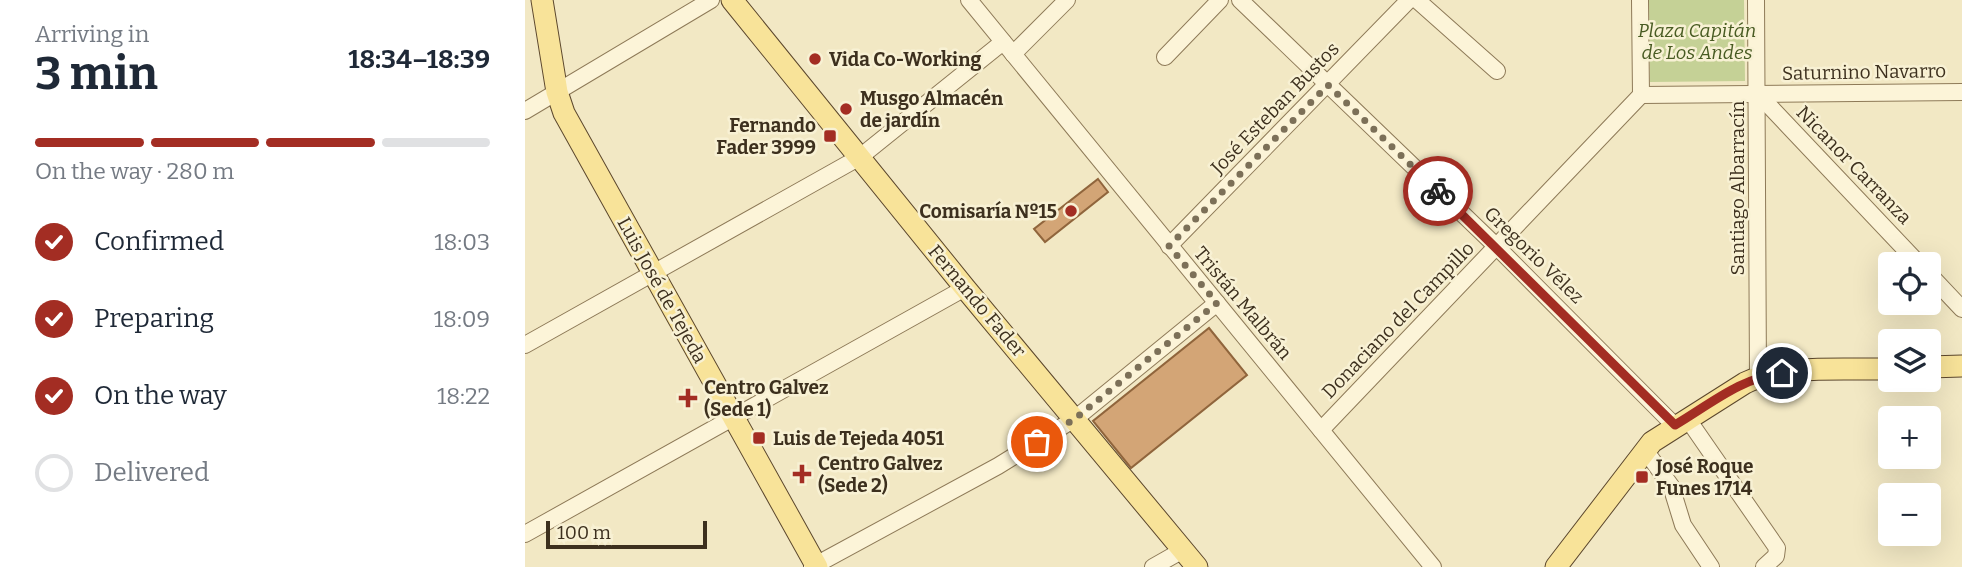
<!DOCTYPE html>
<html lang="en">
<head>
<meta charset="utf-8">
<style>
  :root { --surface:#fff; --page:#f6f6f7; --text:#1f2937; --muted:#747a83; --line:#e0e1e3; --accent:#a32d23 }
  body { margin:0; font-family:Bitter,serif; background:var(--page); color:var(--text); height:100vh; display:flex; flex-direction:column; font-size:26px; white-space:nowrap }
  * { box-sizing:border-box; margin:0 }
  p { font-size:23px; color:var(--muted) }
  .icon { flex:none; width:38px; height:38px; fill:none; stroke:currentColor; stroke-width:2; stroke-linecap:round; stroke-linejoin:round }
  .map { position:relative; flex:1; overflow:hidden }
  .drawer { display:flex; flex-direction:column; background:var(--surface); width:525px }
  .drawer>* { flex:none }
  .fabs { position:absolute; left:1353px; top:252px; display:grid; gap:14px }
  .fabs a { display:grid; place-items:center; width:63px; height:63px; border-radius:7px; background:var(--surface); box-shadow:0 7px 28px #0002; font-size:35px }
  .scale { position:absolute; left:21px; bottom:18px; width:161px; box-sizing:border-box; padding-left:7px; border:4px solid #3d301e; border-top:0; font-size:19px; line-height:24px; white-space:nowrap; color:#3d301e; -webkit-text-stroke:5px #f8f1d4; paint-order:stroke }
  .pin { position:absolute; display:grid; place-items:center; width:60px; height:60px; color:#fff; margin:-30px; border:4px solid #fff; border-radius:50%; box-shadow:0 2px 7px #0007 }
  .courier { position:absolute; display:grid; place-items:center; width:70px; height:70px; margin:-35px; border:5px solid #a32d23; border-radius:50%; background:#fff; color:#222; box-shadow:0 2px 9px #0007 }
  .overview em { font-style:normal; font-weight:700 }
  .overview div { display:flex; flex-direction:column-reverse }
  .overview { display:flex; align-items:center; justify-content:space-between; height:119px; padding:0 35px }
  h1 { font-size:46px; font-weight:700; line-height:52px }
  .bar { display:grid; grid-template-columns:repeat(4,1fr); gap:10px 7px; align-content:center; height:84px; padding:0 35px }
  .bar i { height:9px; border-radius:5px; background:var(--line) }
  .bar .current { background:var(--accent) }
  .bar p { grid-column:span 4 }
  ol { padding:0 35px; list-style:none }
  li { display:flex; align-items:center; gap:21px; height:77px }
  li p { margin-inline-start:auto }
  li .icon { padding:7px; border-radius:50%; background:var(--accent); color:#fff; stroke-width:4 }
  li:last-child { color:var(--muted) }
  li i { width:38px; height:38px; border:4px solid var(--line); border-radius:50% }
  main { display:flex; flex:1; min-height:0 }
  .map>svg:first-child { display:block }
  .green { fill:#c5d196 }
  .building { fill:#d3a576; stroke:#90653c; stroke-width:2 }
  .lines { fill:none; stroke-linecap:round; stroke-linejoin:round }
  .minor-casing { stroke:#8e7a58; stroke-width:18 }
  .major-casing { stroke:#5c472d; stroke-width:23 }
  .minor { stroke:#fcf4d8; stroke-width:16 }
  .major { stroke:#f8e399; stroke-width:21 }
  .done { stroke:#7c7058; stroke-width:7; stroke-dasharray:0 12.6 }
  .route { stroke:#a32d23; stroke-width:9 }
  .poi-dot { fill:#a32d23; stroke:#f8f1d4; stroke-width:2.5 }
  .labels { text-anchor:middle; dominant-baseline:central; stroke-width:5; stroke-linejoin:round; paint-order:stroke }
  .park-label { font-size:19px; font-style:italic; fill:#485b22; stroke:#f8f1d4 }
  .poi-label { font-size:19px; font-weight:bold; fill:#3d301e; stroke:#f8f1d4; text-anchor:start }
  .street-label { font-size:19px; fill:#3d301e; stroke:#f8f1d4 }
</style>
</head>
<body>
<main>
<section class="drawer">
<div class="overview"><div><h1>3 min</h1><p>Arriving in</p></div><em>18:34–18:39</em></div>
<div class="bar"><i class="current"></i><i class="current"></i><i class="current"></i><i></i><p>On the way · 280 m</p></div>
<ol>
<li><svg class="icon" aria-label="check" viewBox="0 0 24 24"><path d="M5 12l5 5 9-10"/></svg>Confirmed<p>18:03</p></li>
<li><svg class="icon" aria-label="check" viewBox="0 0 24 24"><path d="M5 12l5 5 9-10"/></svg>Preparing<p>18:09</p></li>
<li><svg class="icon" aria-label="check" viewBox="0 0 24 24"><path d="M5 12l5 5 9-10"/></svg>On the way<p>18:22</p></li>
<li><i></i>Delivered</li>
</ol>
</section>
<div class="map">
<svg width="1437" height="567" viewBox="0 0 1437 567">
  <rect width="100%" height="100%" fill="#f2e8c4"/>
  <path class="green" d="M1124 0H1219L1220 81 1125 82Z"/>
  <g class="building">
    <path d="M573 179 583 192 520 242 509 229Z"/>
    <path d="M684 328 722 375 606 468 568 421Z"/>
  </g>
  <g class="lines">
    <defs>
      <g id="minor">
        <path d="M444 0 908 567"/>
        <path d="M715 0 972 247 1150 426"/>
        <path d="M892 0 972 71"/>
        <path d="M1231 0 1233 376"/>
        <path d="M488 54 542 0"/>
        <path d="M640 57 695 0"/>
        <path d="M1116 95 1437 92"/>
        <path d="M1234 95 1394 264"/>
        <path d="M0 111 186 0"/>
        <path d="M644 246 884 0"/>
        <path d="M1404 274 1437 309"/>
        <path d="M0 345 335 157 478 42"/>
        <path d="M1162 418 1252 548 1251 556 1239 567"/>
        <path d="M796 430 1116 95 1115 0"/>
        <path d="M1120 450 1146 486 1158 525 1186 567"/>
        <path d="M0 534 440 288"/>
        <path d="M287 567 473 466 551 418 692 303"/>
        <path d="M628 567 658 550"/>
      </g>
      <g id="major">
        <path d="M17 0 32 92 39 113 292 567"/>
        <path d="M207 0 440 288 672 567"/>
        <path d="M1404 367 1437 366"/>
        <path d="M1031 567 1127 442 1220 383C1258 364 1322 370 1365 369"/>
      </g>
    </defs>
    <use href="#minor" class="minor-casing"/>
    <use href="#major" class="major-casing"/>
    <use href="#minor" class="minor"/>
    <use href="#major" class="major"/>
  </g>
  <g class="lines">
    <path class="done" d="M512 442 551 418 692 303 644 246 803 85 913 191"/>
    <path class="route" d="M913 191 1150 425C1184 405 1217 377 1257 373"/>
  </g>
  <g class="poi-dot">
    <circle cx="290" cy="59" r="7"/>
    <circle cx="321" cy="109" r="7"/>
    <rect x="298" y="129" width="14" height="14" rx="3.5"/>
    <circle cx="546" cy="211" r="7"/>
    <path d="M159.5 387.5h7v7h7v7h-7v7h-7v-7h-7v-7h7z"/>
    <rect x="227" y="431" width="14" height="14" rx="3.5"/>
    <path d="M273.5 463.5h7v7h7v7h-7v7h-7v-7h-7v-7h7z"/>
    <rect x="1110" y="470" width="14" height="14" rx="3.5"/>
  </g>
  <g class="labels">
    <g class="park-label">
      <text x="1172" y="30">Plaza Capitán<tspan x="1172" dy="22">de Los Andes</tspan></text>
    </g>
    <g class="poi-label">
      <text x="304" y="59">Vida Co-Working</text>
      <text x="335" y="98">Musgo Almacén<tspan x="335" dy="22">de jardín</tspan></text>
      <text x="291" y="125" text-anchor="end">Fernando<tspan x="291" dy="22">Fader 3999</tspan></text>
      <text x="532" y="211" text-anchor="end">Comisaría Nº15</text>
      <text x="179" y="387">Centro Galvez<tspan x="179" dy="22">(Sede 1)</tspan></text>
      <text x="248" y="438">Luis de Tejeda 4051</text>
      <text x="293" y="463">Centro Galvez<tspan x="293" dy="22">(Sede 2)</tspan></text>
      <text x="1131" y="466">José Roque<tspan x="1131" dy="22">Funes 1714</tspan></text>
    </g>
    <g class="street-label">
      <text transform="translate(1339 72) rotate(-1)">Saturnino Navarro</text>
      <text transform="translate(750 108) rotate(-46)">José Esteban Bustos</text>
      <text transform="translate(1329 165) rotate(46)">Nicanor Carranza</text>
      <text transform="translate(1212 188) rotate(-90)">Santiago Albarracín</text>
      <text transform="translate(1009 255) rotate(44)">Gregorio Vélez</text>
      <text transform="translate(137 290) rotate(61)">Luis José de Tejeda</text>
      <text transform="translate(452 301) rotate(50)">Fernando Fader</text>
      <text transform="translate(718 303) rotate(50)">Tristán Malbrán</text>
      <text transform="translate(873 320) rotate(-46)">Donaciano del Campillo</text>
    </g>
  </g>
</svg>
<div class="fabs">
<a><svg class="icon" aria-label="locate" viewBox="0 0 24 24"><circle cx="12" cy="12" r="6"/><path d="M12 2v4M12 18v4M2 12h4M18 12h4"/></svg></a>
<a><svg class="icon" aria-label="layers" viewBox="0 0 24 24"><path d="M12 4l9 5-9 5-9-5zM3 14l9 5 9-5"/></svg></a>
<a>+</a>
<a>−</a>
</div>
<div class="scale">100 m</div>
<div class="pin" style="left:512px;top:442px;background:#ea580c"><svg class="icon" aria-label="bag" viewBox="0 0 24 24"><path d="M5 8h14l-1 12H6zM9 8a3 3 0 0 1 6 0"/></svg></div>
<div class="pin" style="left:1257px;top:373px;background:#1f2937"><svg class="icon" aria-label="home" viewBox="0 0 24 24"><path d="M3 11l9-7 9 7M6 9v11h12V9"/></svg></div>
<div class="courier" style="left:913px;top:191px"><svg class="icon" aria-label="bike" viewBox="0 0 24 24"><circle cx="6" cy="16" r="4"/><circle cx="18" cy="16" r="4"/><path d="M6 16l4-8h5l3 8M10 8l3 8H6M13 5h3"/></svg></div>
</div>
</main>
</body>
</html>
